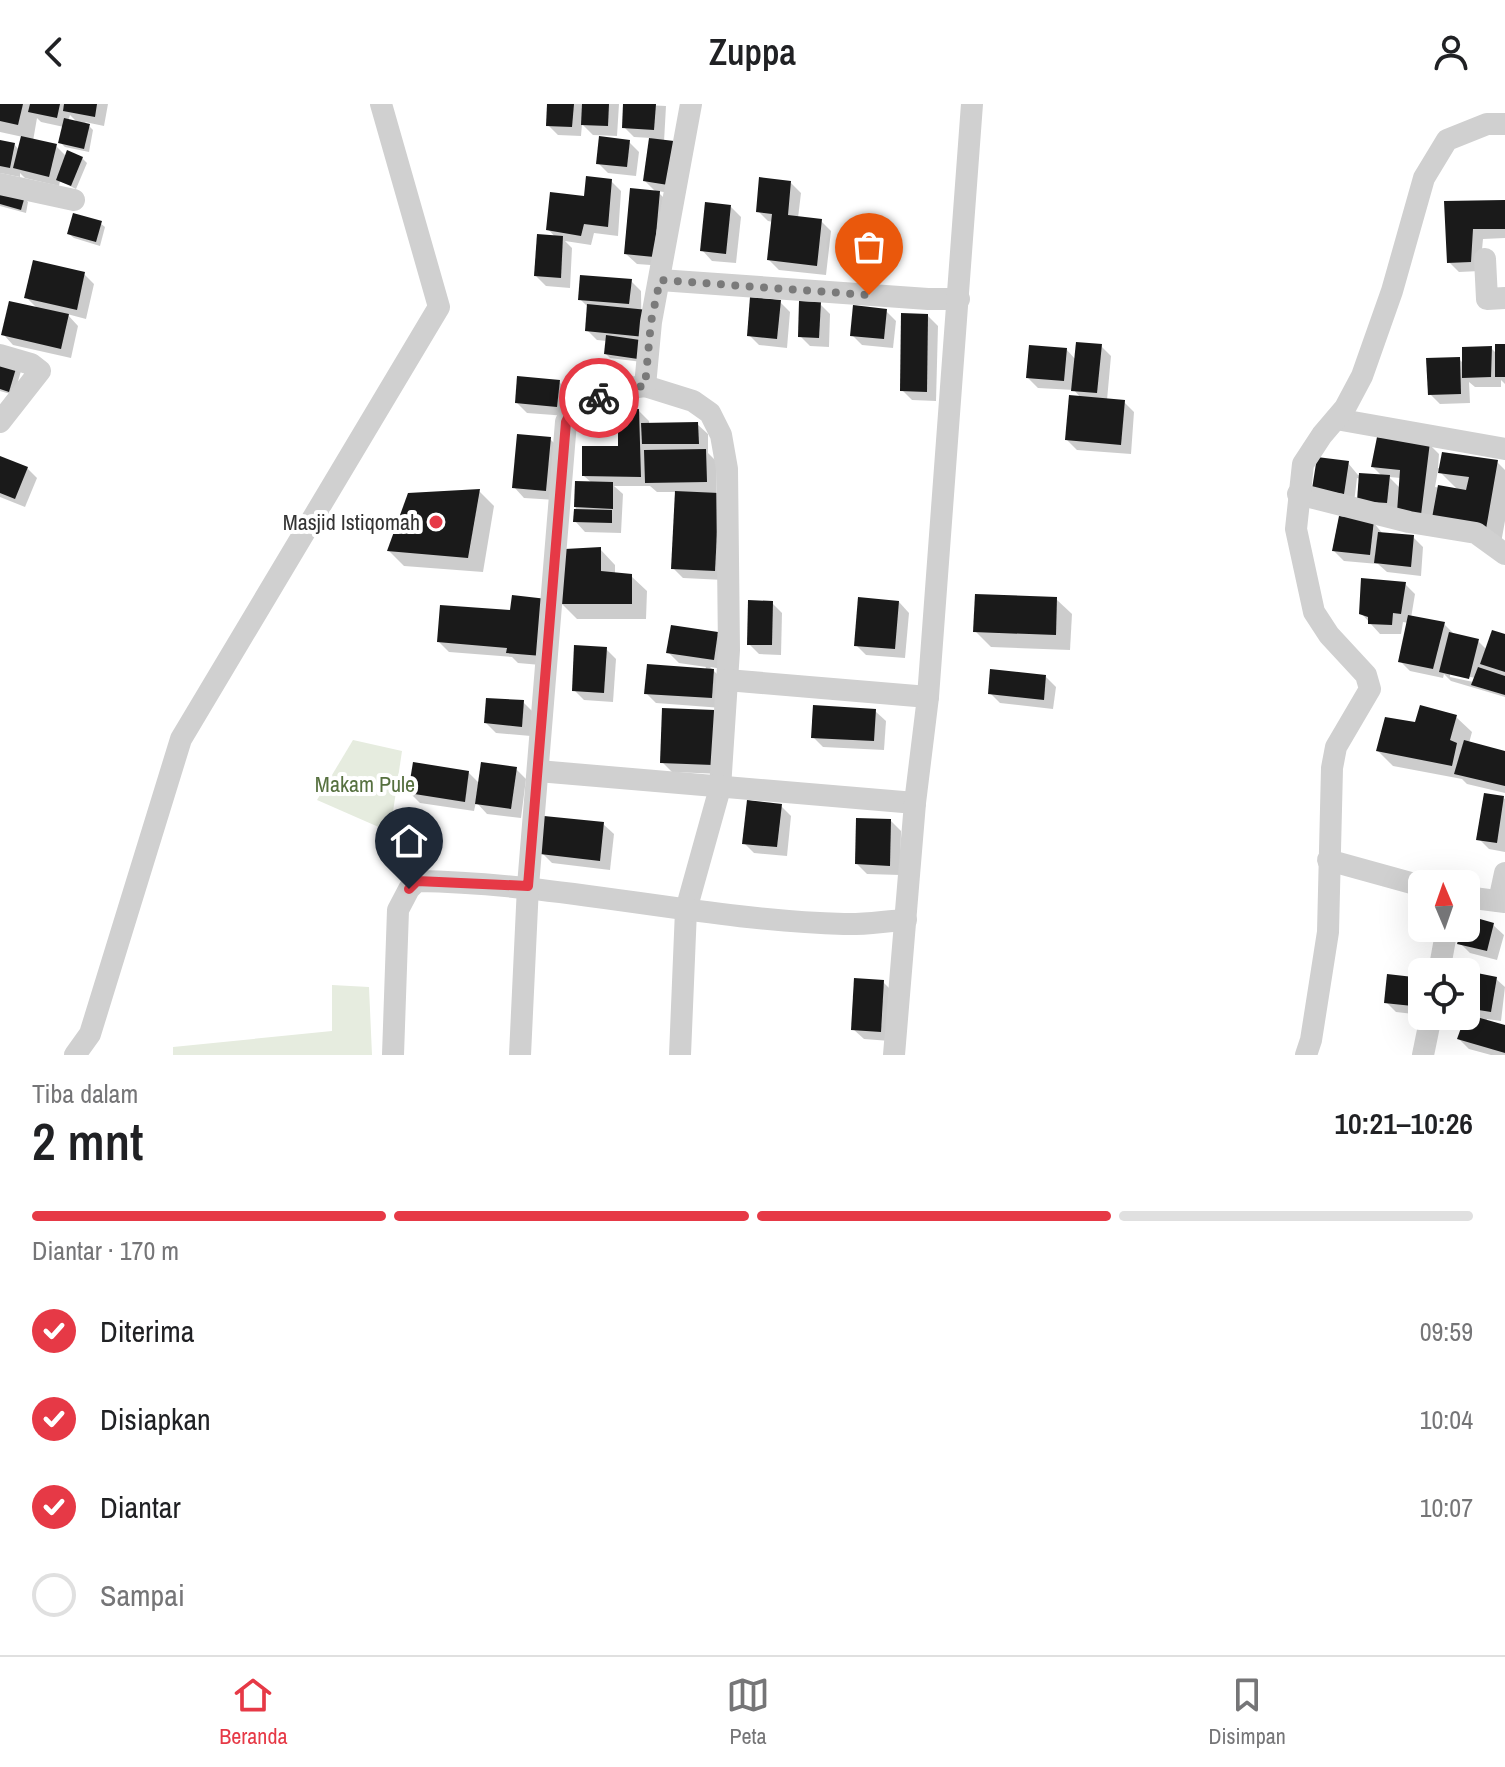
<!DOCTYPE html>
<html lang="id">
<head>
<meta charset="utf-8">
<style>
  :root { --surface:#fff; --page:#f6f6f6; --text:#202124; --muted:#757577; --line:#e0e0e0; --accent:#e63946 }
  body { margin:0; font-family:"Archivo Narrow",sans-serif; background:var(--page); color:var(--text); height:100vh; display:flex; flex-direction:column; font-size:30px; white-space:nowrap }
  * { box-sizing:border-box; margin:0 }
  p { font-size:26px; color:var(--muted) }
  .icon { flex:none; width:44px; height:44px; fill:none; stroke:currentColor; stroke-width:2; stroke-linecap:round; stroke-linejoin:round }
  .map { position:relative; height:951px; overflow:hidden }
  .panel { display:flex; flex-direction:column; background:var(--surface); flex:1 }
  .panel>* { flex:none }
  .needle { width:52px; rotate:358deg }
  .buttons { position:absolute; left:1408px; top:766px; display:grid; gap:16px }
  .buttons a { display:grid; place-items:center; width:72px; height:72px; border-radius:12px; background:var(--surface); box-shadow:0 8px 32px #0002; font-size:40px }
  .pin { position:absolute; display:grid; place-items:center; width:68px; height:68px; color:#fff; margin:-82px -34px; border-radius:50% 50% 50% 0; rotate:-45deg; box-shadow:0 0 8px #0007 }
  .pin .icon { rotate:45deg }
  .courier { position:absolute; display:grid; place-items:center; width:80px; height:80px; margin:-40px; border:6px solid #e63946; border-radius:50%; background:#fff; color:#222; box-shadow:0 2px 10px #0007 }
  .head em { font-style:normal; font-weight:600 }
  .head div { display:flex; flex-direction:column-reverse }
  .head { display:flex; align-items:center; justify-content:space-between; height:136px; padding:0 32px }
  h1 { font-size:52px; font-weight:600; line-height:60px }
  .bar { display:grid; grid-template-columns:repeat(4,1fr); gap:12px 8px; align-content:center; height:96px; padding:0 32px }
  .bar i { height:10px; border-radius:6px; background:var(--line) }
  .bar .on { background:var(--accent) }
  .bar p { grid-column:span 4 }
  ol { padding:0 32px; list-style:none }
  li { display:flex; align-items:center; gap:24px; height:88px }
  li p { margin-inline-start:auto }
  li .icon { padding:8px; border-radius:50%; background:var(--accent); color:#fff; stroke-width:4 }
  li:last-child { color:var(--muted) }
  li i { width:44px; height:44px; border:4px solid var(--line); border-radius:50% }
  header { display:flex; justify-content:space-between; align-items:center; height:104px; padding:0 32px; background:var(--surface); font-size:36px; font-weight:600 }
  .tabs { display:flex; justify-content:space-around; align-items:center; height:112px; border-top:2px solid var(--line); background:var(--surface); font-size:22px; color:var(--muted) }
  .tabs a { display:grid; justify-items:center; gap:4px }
  .tabs .on { color:var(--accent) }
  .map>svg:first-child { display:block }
  .green { fill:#e6ecdf }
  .shadow { fill:#0003; fill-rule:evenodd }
  .building { fill:#1a1a1a }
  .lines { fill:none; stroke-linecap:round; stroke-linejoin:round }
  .minor { stroke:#d0d0d0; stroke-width:22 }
  .done { stroke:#7a7a7a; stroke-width:8; stroke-dasharray:0 14.4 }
  .route { stroke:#e63946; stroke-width:10 }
  .poi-dot { fill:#e63946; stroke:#fff; stroke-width:3 }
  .labels { text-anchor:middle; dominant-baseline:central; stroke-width:8; stroke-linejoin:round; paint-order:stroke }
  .poi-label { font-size:22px; fill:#333; stroke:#fff; text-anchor:end }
  .park-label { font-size:22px; fill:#56703f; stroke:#fff }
</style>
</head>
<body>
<header><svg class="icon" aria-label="back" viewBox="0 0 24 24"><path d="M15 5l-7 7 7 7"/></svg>Zuppa<svg class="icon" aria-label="person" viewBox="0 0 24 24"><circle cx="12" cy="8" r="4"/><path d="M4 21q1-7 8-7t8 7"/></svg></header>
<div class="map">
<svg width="1505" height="951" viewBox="0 0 1505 951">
  <rect width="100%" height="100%" fill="#fff"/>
  <g class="green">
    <path d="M353 636 402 647 390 728 317 696Z"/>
    <path d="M332 881 369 883 372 951H173V943L332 927Z"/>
  </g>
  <g class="shadow">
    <path d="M0 0H108L104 22 85 18 93 26 89 48 65 43 60 38 64 23 41 18 37 14 33 37 56 42 67 53 82 54 87 59 76 85 60 77 59 82 25 74 20 69V73L0 69V38L14 40 19 46 23 33 0 28ZM70 11 79 20 68 17Z"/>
    <path d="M549 0H619L617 32 593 31 582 20 581 32 558 31 548 21Z"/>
    <path d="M625 0 666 2 664 38 677 90 657 87 669 99 664 162 637 160 626 150 657 89 645 77 651 34 634 33 624 23Z"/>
    <path d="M629 38 639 48 636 72 608 69 598 59Z"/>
    <path d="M611 77 621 87 618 132 594 129 591 141 565 137 572 144 570 184 546 182 536 172 556 134 548 125 586 94Z"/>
    <path d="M791 79 801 89 798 114 821 117 831 127 826 171 779 166 769 156 773 118 768 117 758 107Z"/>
    <path d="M0 88 24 94 28 98 26 109 0 102Z"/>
    <path d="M1505 98V134L1483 135 1480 167 1459 168 1449 158 1447 99Z"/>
    <path d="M731 103 741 113 736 159 712 157 702 146Z"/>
    <path d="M100 119 105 123 100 142 74 134 69 130Z"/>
    <path d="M84 170 94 180 86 215 67 210 78 222 71 254 13 241 3 230 38 205 26 193Z"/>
    <path d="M631 177 641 187 642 258 610 254 606 250 607 237 597 236 587 226 589 204 580 195Z"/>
    <path d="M780 198 790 208 787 244 759 241 749 231Z"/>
    <path d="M820 200 830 210 829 243 810 242 800 232Z"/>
    <path d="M886 207 896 217 893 244 862 241 852 231Z"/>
    <path d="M928 212 938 222 936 297 912 296 902 286Z"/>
    <path d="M1101 242 1111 252 1107 296 1124 298 1134 308 1131 350 1077 346 1067 336 1081 294 1074 286 1038 284 1028 274 1066 245 1076 256Z"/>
    <path d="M1505 242V280L1501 276V283H1475L1469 278 1470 299 1440 300 1430 290 1459 255 1464 260 1491 244 1497 250Z"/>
    <path d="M0 258 21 267 14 291 0 287Z"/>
    <path d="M559 278 569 288 567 312 527 309 517 299Z"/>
    <path d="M639 307 649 317V320H697L708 330V349L716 357V391L724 476 683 474 673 464 677 388H657L650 382H614L623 390 621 429 585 428 575 417 577 379H592L584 372 620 344Z"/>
    <path d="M550 335 560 345 556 396 524 394 514 383Z"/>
    <path d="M1429 340 1439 350 1438 364 1497 358 1505 366V417L1501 439 1369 407 1361 375 1357 374 1354 399 1324 395 1348 359 1358 371 1383 373 1373 363ZM1438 366 1459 387 1435 383ZM1389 373 1401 374V385Z"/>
    <path d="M0 354 27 364 37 374 25 403 0 393Z"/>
    <path d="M479 387 494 402 483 468 404 462 389 447Z"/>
    <path d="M1373 418 1383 430 1413 433 1423 443 1421 472 1387 468 1378 460 1344 457 1334 447Z"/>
    <path d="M600 445 615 461V471L631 472 647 487 646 515H577L561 499Z"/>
    <path d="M1405 480 1415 490 1411 514 1444 520 1455 531 1478 537 1487 546 1505 532V593L1451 577 1444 570 1443 574 1410 567 1400 557 1409 519 1403 518 1401 530H1380L1361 509ZM1450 568 1479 575 1478 579 1450 573Z"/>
    <path d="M1056 495 1072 510 1070 546 991 543 975 527Z"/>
    <path d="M899 498 909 509 905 554 866 551 856 541Z"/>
    <path d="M772 499 782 509 781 551 759 550 749 540Z"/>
    <path d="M512 509 552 562 518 559 512 553 449 548 439 538Z"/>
    <path d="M717 530 727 540 723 565 710 563 724 577 722 604 656 599 646 589 705 566 706 563 679 559 669 549Z"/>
    <path d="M606 545 616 555 613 598 584 596 574 586Z"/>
    <path d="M1046 573 1056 583 1053 605 1000 599 990 589Z"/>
    <path d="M523 598 533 608 531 632 496 629 486 619Z"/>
    <path d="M664 606 722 670 672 668 662 658Z"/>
    <path d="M875 607 886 617 884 646 823 643 813 633Z"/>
    <path d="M1456 613 1472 628 1469 639 1505 649V689L1467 680 1462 675 1393 662 1378 647 1416 621Z"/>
    <path d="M516 665 526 675 521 714 487 710 476 698 474 707 420 699 410 689 468 668 480 680Z"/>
    <path d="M1503 694 1505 695V748L1489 745 1479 735Z"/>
    <path d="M781 702 791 712 787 752 754 749 744 739Z"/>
    <path d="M891 717 901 727 900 771 867 770 857 760Z"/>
    <path d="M603 720 614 730 610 766 552 759 542 749Z"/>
    <path d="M1466 816 1493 821 1504 831 1497 856 1470 849 1460 839 1464 824H1466Z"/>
    <path d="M1496 875 1505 883 1501 917 1487 915 1486 918 1505 923V951H1491L1469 945 1459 935 1481 916 1467 903Z"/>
    <path d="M1422 876V911L1396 908 1386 898Z"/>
    <path d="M883 878 893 888 890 937 864 935 853 925Z"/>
  </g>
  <g class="building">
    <path d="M0 0H23L18 21 0 17Z"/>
    <path d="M30 0H60L57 14 28 8Z"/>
    <path d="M64 0H97L95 13 63 7Z"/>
    <path d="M547 0H574L572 23 546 22Z"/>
    <path d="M582 0H609L608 22 581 21Z"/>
    <path d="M623 0H656L654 26 622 24Z"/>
    <path d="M64 14 90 20 84 45 58 39Z"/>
    <path d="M21 32 57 40 49 73 13 64Z"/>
    <path d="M599 32 630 36 627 63 596 60Z"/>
    <path d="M649 34 674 37 668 81 643 77Z"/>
    <path d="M0 36 15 39 10 64 0 62Z"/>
    <path d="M67 46 83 53 71 82 56 76Z"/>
    <path d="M586 72 612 75 608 123 584 120 581 132 546 126 550 88 584 92Z"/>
    <path d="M759 73 791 77 788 111 822 115 817 162 767 156 772 110 756 108Z"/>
    <path d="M630 84 660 87 654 153 624 150Z"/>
    <path d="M0 86 25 92 21 106 0 100Z"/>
    <path d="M1505 96V125H1473L1471 158 1447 159 1444 97Z"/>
    <path d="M705 98 731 101 726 150 700 147Z"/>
    <path d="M73 109 102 117 96 138 67 130Z"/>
    <path d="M537 130 563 132 561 174 534 172Z"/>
    <path d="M33 156 85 168 77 206 24 194Z"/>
    <path d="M580 171 632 175 629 200 578 196Z"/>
    <path d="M750 193 781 196 777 235 747 232Z"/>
    <path d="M9 197 69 210 61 245 1 231Z"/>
    <path d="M799 197 821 198 819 234 798 233Z"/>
    <path d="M587 200 648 206 645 233 585 227Z"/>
    <path d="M853 201 887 205 884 235 850 232Z"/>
    <path d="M901 209 928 210 927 288 900 287Z"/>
    <path d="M606 231 640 236 638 255 604 250Z"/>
    <path d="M1076 238 1102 240 1097 289 1071 287Z"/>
    <rect x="1495" y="240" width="10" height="33"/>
    <path d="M1029 241 1067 244 1064 277 1026 274Z"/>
    <path d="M1492 242 1491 273 1462 274V243Z"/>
    <path d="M1460 253 1461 290 1428 291 1426 254Z"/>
    <path d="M0 256 17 261 9 288 0 285Z"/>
    <path d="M517 272 560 276 557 303 515 299Z"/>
    <path d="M1069 291 1125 296 1121 341 1065 336Z"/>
    <path d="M618 305H639L641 373 582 372V342H618Z"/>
    <path d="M698 318 699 340H642L641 319Z"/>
    <path d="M517 330 551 333 546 387 512 384Z"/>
    <path d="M1377 333 1430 338 1421 411 1397 408 1400 366 1371 363Z"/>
    <path d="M706 345 707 378 645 379 644 346Z"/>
    <path d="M1442 348 1498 356 1486 425 1432 414 1438 381 1466 386 1469 373 1438 369Z"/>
    <path d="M0 352 28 363 15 395 0 389Z"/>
    <path d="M1317 353 1349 357 1344 390 1312 385Z"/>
    <path d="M1359 369 1390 371 1387 399 1357 397Z"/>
    <path d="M575 377 613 378V405L574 403Z"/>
    <path d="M480 385 468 454 387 447 408 389Z"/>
    <path d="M675 387 719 389 715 467 671 465Z"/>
    <path d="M574 405 612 406V419L573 418Z"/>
    <path d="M1339 412 1374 416 1370 451 1332 447Z"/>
    <path d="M1378 428 1414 431 1411 463 1374 459Z"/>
    <path d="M601 443V467L632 470V500H559L565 445Z"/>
    <path d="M1361 474 1406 478 1401 510 1393 509 1392 521 1368 520V513L1359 510Z"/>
    <path d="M975 490 1057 493 1056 531 973 528Z"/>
    <path d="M512 491 547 495 542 552 506 549 507 544 437 538 440 501 510 506Z"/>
    <path d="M858 493 899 497 895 545 854 542Z"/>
    <path d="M748 496 773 497 772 541H747Z"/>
    <path d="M1408 511 1445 518 1433 565 1398 558Z"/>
    <path d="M671 521 718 528 714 556 666 549Z"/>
    <path d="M1492 526 1505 530V568L1480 560Z"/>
    <path d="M1449 528 1479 535 1469 575 1439 568Z"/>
    <path d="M574 541 607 543 604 589 572 587Z"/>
    <path d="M647 560 714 565 712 594 644 590Z"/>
    <path d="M1478 563 1505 572V591L1471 581Z"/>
    <path d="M990 565 1046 571 1044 596 988 590Z"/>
    <path d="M486 594 524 596 522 623 484 619Z"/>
    <path d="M813 601 876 605 874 637 811 634Z"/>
    <path d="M1420 601 1457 611 1450 636 1457 639 1452 662 1376 647 1385 613 1415 618Z"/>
    <path d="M662 604 715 606 713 661 660 659Z"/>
    <path d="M1464 636 1505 647V682L1454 670Z"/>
    <path d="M413 658 469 667 465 698 408 689Z"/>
    <path d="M481 658 517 663 511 705 475 700Z"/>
    <path d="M1484 689 1504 692 1497 739 1476 736Z"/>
    <path d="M747 696 782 700 777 743 742 740Z"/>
    <path d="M544 712 604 718 600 757 540 750Z"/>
    <path d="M856 714 891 715 890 762 855 760Z"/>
    <path d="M1466 811 1494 819 1487 847 1457 840 1462 824H1466Z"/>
    <path d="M1472 868 1497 873 1491 908 1466 904Z"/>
    <path d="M1387 870 1422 874V903L1384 899Z"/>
    <path d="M854 874 884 876 881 928 851 926Z"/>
    <path d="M1466 910 1505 921V949L1457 935Z"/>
  </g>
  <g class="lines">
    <g class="minor">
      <path d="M0 80 74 96"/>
      <path d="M1485 155 1487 195 1505 194"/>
      <path d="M660 176 928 195H959"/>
      <path d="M0 251 31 260 40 267 0 318"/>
      <path d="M645 282 693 297 710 309 721 331 727 365 729 546 720 684 686 806 680 951"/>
      <path d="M1336 315 1505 345"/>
      <path d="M1298 390 1409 418 1476 429 1505 450"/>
      <path d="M727 576 928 593"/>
      <path d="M538 667 915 699"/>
      <path d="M1328 756 1422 782"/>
      <path d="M1466 793 1505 798"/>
      <path d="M1499 797 1505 769"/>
      <path d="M1439 868 1447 824"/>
      <path d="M75 951 90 930 181 635 439 203 381 0"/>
      <path d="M393 951 398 806 409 785 417 777C561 779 701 816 844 820 864 821 885 817 906 816"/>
      <path d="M520 951 528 782 566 318 573 304 630 284 645 282 651 218 691 0"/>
      <path d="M894 951 915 699 928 593 972 0"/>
      <path d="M1306 951 1311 936 1328 828 1332 664 1336 643 1370 585 1366 571 1329 531 1314 508 1296 425 1303 360 1322 331 1345 304 1362 272 1392 187 1424 74 1447 36 1487 20H1505"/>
      <path d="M1423 951 1431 912"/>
    </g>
  </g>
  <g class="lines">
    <path class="done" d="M599 294 630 284 645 282 651 218 660 176 869 191"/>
    <path class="route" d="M409 785 417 777 528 782 566 318 573 304 599 294"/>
  </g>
  <circle class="poi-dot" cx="436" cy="418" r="8"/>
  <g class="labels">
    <g class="poi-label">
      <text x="420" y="418">Masjid Istiqomah</text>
    </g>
    <g class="park-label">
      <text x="365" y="680">Makam Pule</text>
    </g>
  </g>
</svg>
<div class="buttons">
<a><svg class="needle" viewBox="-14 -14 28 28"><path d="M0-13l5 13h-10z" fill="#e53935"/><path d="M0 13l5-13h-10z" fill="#757577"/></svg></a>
<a><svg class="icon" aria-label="locate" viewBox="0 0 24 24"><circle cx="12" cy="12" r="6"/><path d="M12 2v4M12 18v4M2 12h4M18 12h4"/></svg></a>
</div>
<div class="pin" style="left:869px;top:191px;background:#ea580c"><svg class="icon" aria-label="bag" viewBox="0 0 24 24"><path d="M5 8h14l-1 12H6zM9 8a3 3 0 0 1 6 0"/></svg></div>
<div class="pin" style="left:409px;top:785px;background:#1f2937"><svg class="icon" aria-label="home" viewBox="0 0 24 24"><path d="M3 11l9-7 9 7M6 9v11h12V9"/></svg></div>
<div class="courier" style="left:599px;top:294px"><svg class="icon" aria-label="bike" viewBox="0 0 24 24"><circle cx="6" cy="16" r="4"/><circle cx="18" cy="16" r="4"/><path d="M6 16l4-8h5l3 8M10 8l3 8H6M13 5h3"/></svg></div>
</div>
<section class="panel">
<div class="head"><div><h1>2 mnt</h1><p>Tiba dalam</p></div><em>10:21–10:26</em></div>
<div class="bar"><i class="on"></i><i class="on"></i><i class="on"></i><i></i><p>Diantar · 170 m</p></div>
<ol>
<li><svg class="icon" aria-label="check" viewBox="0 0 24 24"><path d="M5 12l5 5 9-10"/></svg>Diterima<p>09:59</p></li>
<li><svg class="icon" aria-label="check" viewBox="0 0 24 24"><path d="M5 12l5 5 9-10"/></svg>Disiapkan<p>10:04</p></li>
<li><svg class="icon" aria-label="check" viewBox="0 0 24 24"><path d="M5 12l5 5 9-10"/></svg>Diantar<p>10:07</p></li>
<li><i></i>Sampai</li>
</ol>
</section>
<nav class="tabs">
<a class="on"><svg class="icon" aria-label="home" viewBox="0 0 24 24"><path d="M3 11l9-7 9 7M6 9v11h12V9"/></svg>Beranda</a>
<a><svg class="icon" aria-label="map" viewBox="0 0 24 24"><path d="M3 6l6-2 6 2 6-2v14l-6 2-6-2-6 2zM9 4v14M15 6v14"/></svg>Peta</a>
<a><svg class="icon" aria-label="saved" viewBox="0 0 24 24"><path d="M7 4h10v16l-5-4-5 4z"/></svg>Disimpan</a>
</nav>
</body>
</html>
